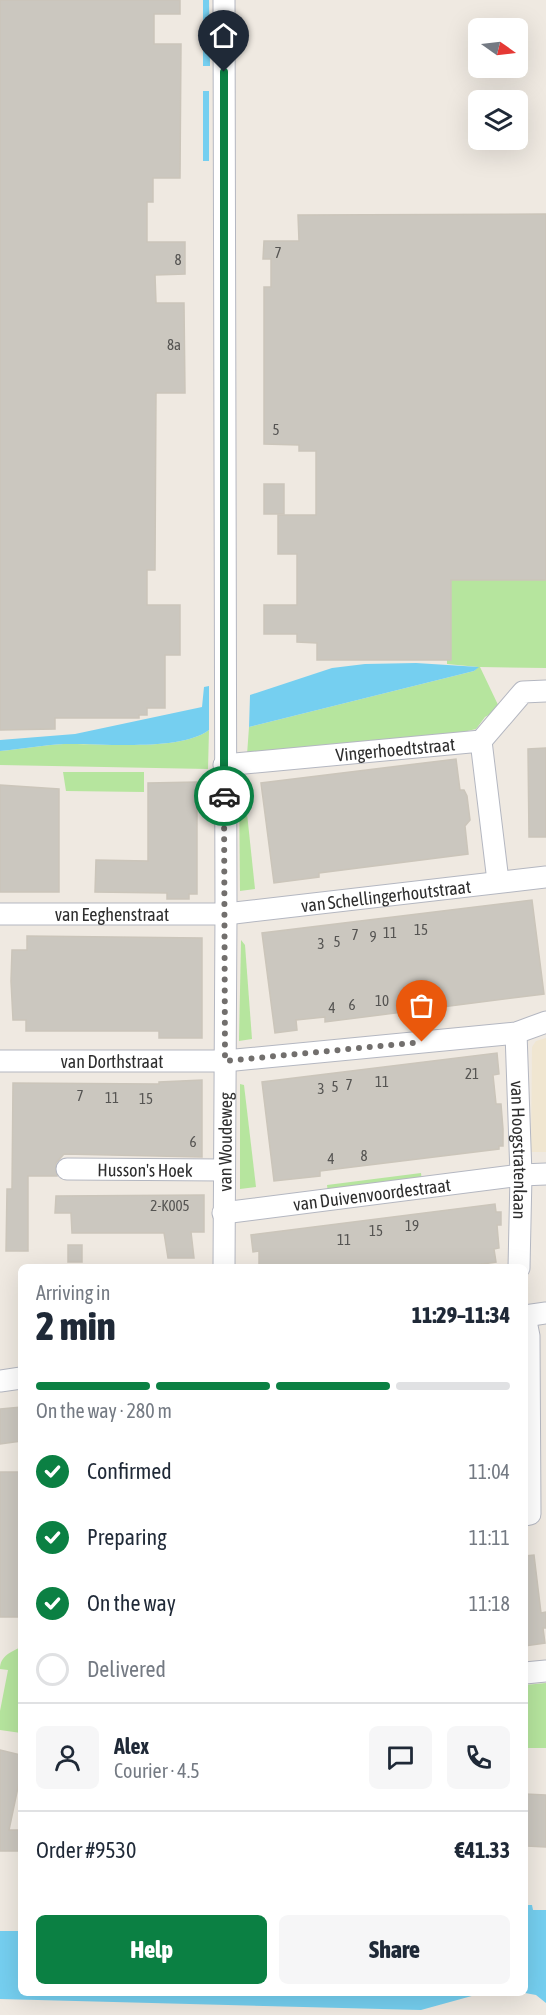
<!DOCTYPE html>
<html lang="en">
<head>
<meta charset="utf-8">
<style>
  :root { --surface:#fff; --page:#f6f6f7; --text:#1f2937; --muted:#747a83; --line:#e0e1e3; --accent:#0b8043 }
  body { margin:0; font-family:"Asap Condensed",sans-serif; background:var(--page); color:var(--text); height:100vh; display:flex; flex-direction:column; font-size:22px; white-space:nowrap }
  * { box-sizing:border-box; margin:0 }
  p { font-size:20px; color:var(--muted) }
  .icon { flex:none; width:33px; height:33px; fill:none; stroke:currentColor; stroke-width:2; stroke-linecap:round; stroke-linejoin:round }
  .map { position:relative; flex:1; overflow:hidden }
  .drawer { position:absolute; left:18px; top:1264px; width:510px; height:732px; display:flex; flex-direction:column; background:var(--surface); border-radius:9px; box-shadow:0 6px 24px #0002 }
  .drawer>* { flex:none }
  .needle { width:39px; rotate:104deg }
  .tools { position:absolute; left:468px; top:18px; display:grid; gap:12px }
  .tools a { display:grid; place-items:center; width:60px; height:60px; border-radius:9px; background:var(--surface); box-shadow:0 6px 24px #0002; font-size:30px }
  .pin { position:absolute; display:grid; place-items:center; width:51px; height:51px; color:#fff; margin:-62px -26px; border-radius:50% 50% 50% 0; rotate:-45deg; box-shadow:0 0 6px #0007 }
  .pin .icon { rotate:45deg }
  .courier { position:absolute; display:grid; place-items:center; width:60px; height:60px; margin:-30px; border:4px solid #0b8043; border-radius:50%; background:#fff; color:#222; box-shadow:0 2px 8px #0007 }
  .summary em { font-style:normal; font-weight:800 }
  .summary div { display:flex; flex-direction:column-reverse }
  .summary { display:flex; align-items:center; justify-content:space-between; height:102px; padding:0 18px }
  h1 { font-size:39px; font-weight:800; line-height:45px }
  .bar { display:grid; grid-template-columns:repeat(4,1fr); gap:9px 6px; align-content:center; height:72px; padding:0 18px }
  .bar i { height:8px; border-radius:4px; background:var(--line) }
  .bar .current { background:var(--accent) }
  .bar p { grid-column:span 4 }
  .line { display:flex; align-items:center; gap:15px; padding:0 18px; border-top:2px solid var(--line) }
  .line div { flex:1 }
  .round { display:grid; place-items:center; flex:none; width:63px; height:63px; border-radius:9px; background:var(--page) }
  ol { padding:0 18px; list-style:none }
  li { display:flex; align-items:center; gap:18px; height:66px }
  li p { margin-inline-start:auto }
  li .icon { padding:6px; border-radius:50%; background:var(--accent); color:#fff; stroke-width:4 }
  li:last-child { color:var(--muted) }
  li i { width:33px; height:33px; border:3px solid var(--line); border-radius:50% }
  .button { display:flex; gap:12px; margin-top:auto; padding:12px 18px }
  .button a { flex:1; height:69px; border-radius:9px; background:var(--accent); color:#fff; font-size:24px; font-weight:800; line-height:69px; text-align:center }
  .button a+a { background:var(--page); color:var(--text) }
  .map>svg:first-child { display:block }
  .education { fill:#f0e6d1 }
  .green { fill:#b6e59e }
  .water { fill:#75cff0 }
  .building { fill:#cbc7bf; stroke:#cbc5ba; stroke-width:1.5 }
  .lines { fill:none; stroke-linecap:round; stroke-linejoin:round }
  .minor-casing { stroke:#b4b7c1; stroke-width:23 }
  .minor { stroke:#fff; stroke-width:21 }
  .done { stroke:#726f6d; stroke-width:6; stroke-dasharray:0 10.8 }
  .route { stroke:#0b8043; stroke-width:8 }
  .labels { text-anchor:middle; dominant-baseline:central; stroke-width:6; stroke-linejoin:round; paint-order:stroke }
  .number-label { font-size:15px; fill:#555452 }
  .street-label { font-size:18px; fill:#2e2e2e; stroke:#fff }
</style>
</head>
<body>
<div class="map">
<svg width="546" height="2015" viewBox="0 0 546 2015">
  <rect width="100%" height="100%" fill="#efe9e1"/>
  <path class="education" d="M546 1038V1152H531L532 1047 536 1041Z"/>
  <g class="green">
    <path d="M447 576 546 578V668L480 667 500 709 485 717 476 729 454 734 247 755 249 727 474 671 478 667 447 664Z"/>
    <path d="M209 730 208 769 0 765V751C21 749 43 745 64 744 101 743 180 752 209 730Z"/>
    <path d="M63 772H144V792L66 791Z"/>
    <path d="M239 782 244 785 255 889 240 891Z"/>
    <path d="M241 940 245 945 252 1039 239 1041Z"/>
    <path d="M240 1084 244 1085 256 1187 240 1189Z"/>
    <path d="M421 1173 422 1182 328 1194 327 1185Z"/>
    <path d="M21 1647V1733L0 1730V1711L8 1670 0 1669C0 1656 11 1652 21 1647Z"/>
    <path d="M546 1683V1748H525V1685Z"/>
  </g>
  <g class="water">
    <path d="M203 0H209L210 66H203Z"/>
    <rect x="203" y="91" width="6" height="70"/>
    <path d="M416 663 479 667 474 671 249 727 250 695 332 668 365 664Z"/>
    <path d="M209 686V730C180 752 101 743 64 744 43 745 21 749 0 751V740L75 734 202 707 204 687Z"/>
    <path d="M525 1905H532L533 1910H546V2003L536 1995 525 1993Z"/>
    <path d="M0 1931H21V1994H479L421 2010 0 1999Z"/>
  </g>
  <g class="building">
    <path d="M0 0H180V14H154V44H181L180 178H153V202H147V242H185V274L155 275 156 303H184L185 393H156L155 570H147V605H180V655H165V708H147V715H139V718H55V729L0 730Z"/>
    <path d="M546 214V580H451V660H317V643L297 642V634H264V605H297V554H278V515H316V451H299V445L264 444V287H271V259H263L264 241H299L298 215Z"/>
    <rect x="264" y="484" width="20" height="30"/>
    <path d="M546 748V837H529L528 749Z"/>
    <path d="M456 759 460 790H464L467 796 470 820 465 826 468 854 319 873V877L274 883 261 783Z"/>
    <path d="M197 782V894H189V899H167V893L95 892 96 860 148 861V783Z"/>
    <path d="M0 785 59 789V892H0Z"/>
    <path d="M532 900 544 994 325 1022V1017L296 1020 297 1030 275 1033 262 933Z"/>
    <path d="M27 936 202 938V1038H159V1031H26V1020H13L11 981 12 950H27Z"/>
    <path d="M497 1053 499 1074 493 1075 496 1104H501L503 1129V1146H499V1149L320 1171V1176L274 1181 262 1082Z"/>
    <path d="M202 1080V1157L64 1154 56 1163 57 1176H28V1251H6L7 1189H12L13 1083 159 1084V1082Z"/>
    <path d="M204 1195V1232H191L194 1258H168L164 1233H72L71 1213H55L56 1196Z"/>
    <path d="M495 1204 496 1212H501V1225H497L499 1248 494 1249 496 1262 455 1268H259V1251L253 1252 251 1235Z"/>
    <rect x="68" y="1245" width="14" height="17"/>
    <path d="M21 1407V1441L0 1444V1409Z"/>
    <path d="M0 1472H21L19 1617H0Z"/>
    <path d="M534 1555 541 1613 546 1612V1628H543L545 1643 525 1646V1556Z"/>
    <path d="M0 1750 21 1755V1773L9 1830H21V1851H0Z"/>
    <path d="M525 1794 546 1795V1847L527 1846Z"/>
  </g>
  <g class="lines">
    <defs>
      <g id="minor">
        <path d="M481 741 498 881"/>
        <path id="s1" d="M224 765 481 741 523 692 546 691"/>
        <path id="s2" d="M0 914H226L546 877"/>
        <path id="s3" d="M516 1033 521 1175 519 1268"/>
        <path id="s4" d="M0 1061H225L516 1033 546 1022"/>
        <path id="s5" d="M67 1169 224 1170"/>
        <path id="s6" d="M223 1213 521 1175 546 1174"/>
        <path id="s7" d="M224 1268 226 914 224 0"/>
        <path d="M525 1316 529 1336 530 1514 525 1515"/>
        <path d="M525 1316 546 1313"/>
        <path d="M0 1381 21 1378"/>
        <path d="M525 1673 546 1671"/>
      </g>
    </defs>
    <use href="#minor" class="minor-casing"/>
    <use href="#minor" class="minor"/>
  </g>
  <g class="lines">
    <path class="done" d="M224 796 225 1061 422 1042"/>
    <path class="route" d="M224 72V796"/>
  </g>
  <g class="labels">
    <g class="number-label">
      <text x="278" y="252">7</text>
      <text x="178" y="259">8</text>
      <text x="174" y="344">8a</text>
      <text x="276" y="429">5</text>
      <text x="421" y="929">15</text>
      <text x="390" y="932">11</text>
      <text x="355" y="934">7</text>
      <text x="373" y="936">9</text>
      <text x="337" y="941">5</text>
      <text x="321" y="943">3</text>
      <text x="382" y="1000">10</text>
      <text x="352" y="1004">6</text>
      <text x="332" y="1007">4</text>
      <text x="472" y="1073">21</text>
      <text x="382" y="1081">11</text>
      <text x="349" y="1084">7</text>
      <text x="335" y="1086">5</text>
      <text x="321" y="1088">3</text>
      <text x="80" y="1095">7</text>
      <text x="112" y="1097">11</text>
      <text x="146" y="1098">15</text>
      <text x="193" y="1141">6</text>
      <text x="364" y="1155">8</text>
      <text x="331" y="1158">4</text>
      <text x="170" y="1205">2-K005</text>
      <text x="412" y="1225">19</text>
      <text x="376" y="1230">15</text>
      <text x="344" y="1239">11</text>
    </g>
    <g class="street-label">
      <text stroke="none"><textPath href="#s1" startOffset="172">Vingerhoedtstraat</textPath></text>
      <text stroke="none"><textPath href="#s2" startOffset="387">van Schellingerhoutstraat</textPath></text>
      <text stroke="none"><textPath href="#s2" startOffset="112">van Eeghenstraat</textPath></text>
      <text stroke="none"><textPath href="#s4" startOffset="112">van Dorthstraat</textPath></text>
      <text stroke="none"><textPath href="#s7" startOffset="126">van Woudeweg</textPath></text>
      <text stroke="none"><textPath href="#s3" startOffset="117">van Hoogstratenlaan</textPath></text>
      <text stroke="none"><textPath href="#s5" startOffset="78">Husson's Hoek</textPath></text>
      <text stroke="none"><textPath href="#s6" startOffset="150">van Duivenvoordestraat</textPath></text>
    </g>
  </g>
</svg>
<div class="tools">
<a><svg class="needle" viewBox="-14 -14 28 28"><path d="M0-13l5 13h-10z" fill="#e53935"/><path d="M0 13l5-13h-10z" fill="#747a83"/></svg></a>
<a><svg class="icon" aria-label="layers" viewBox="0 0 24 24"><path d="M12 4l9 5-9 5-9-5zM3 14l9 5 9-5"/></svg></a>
</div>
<div class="pin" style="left:422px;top:1042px;background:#ea580c"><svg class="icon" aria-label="bag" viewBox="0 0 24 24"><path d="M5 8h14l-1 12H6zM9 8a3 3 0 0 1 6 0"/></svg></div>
<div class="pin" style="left:224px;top:72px;background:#1f2937"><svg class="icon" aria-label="home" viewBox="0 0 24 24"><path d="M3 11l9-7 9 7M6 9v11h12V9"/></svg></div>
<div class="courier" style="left:224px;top:796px"><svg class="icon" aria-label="car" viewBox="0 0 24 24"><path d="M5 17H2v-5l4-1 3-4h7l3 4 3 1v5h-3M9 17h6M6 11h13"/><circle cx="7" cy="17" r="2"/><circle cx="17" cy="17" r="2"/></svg></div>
<section class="drawer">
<div class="summary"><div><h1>2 min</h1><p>Arriving in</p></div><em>11:29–11:34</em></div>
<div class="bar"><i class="current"></i><i class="current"></i><i class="current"></i><i></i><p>On the way · 280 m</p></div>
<ol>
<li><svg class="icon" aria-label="check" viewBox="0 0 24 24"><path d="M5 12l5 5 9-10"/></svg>Confirmed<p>11:04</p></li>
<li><svg class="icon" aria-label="check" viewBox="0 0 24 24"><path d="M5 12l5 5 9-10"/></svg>Preparing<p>11:11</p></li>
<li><svg class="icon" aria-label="check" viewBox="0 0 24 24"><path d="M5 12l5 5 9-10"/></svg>On the way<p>11:18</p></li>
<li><i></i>Delivered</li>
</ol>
<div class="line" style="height:108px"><a class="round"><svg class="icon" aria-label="person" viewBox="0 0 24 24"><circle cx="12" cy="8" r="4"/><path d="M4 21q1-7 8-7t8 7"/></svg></a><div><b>Alex</b><p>Courier · 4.5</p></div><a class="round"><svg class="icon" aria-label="chat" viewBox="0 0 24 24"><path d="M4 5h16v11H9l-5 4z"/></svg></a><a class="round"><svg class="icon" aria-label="phone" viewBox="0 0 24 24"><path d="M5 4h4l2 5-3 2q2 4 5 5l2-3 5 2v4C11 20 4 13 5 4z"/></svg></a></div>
<div class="line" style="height:78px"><div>Order #9530</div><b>€41.33</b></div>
<div class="button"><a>Help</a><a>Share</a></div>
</section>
</div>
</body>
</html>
